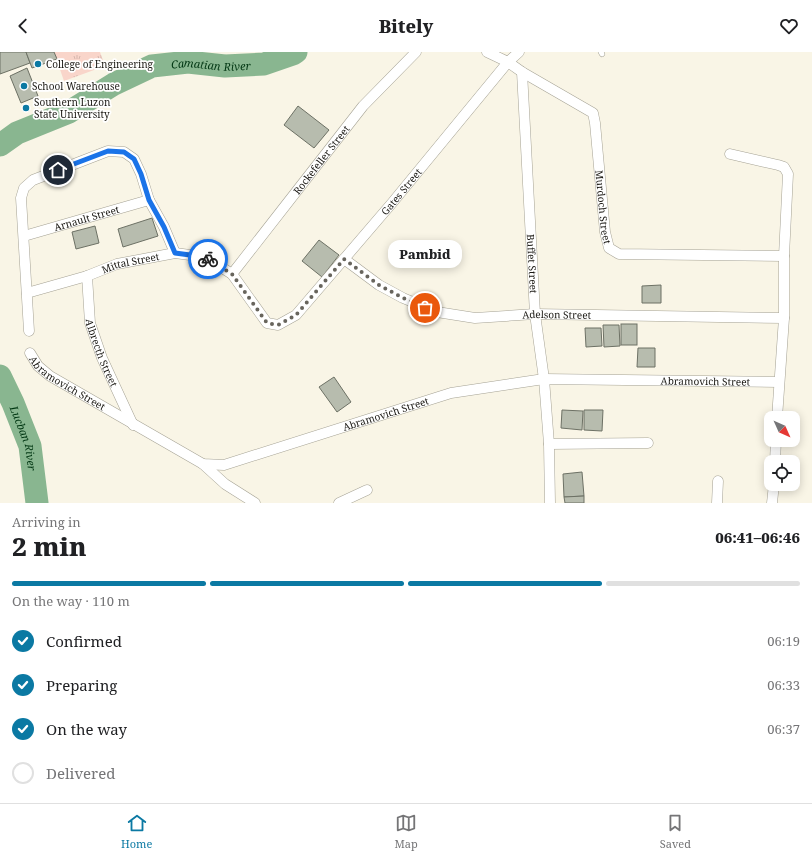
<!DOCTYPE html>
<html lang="en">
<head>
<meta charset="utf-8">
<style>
  :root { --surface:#fff; --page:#f6f6f6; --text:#202124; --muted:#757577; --line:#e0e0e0; --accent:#0b79a3 }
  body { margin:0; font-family:"Noto Serif",serif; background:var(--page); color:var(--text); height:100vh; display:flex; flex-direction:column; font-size:15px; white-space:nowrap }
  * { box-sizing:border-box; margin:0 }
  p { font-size:13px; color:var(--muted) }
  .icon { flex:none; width:22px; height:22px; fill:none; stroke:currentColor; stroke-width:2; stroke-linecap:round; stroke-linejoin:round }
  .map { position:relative; height:451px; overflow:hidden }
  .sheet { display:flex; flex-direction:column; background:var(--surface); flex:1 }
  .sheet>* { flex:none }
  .needle { width:26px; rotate:135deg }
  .fabs { position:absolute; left:764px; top:359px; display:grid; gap:8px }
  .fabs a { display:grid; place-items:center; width:36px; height:36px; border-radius:8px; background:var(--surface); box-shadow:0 2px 10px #0003; font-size:20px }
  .pin { position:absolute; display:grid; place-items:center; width:34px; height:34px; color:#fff; margin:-17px; border:2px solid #fff; border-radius:50%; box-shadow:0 1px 4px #0007 }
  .courier { position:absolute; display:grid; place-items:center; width:40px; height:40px; margin:-20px; border:3px solid #1a73e8; border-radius:50%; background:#fff; color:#222; box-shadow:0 1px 5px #0007 }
  .bubble { position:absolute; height:28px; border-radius:12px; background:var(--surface); box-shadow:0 2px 10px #0003; font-size:13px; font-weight:800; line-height:28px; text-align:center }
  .headline em { font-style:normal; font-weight:800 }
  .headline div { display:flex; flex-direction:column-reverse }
  .headline { display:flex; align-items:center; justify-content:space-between; height:68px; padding:0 12px }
  h1 { font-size:26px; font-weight:800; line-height:30px }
  .bar { display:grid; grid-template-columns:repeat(4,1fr); gap:6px 4px; align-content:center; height:48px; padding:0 12px }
  .bar i { height:5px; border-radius:3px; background:var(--line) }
  .bar .selected { background:var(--accent) }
  .bar p { grid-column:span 4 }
  ol { padding:0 12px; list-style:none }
  li { display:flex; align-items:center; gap:12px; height:44px }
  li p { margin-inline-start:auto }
  li .icon { padding:4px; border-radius:50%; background:var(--accent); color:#fff; stroke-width:4 }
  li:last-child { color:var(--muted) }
  li i { width:22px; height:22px; border:2px solid var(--line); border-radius:50% }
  header { display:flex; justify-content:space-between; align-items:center; height:52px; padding:0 12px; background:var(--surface); font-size:18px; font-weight:800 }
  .menu { display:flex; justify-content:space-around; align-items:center; height:56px; border-top:1px solid var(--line); background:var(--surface); font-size:11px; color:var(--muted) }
  .menu a { display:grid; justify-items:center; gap:2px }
  .menu .selected { color:var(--accent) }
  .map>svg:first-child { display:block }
  .grass { fill:url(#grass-tufts) }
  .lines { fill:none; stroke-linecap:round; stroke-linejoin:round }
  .river { stroke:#89b690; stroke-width:23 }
  .building { fill:#b7bcae; stroke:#6d7165 }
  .service-casing { stroke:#a5a294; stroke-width:6 }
  .minor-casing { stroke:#a5a294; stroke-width:11 }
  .service { stroke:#fff; stroke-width:5 }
  .minor { stroke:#fff; stroke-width:10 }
  .done { stroke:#68655d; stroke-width:4; stroke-dasharray:0 7.2 }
  .route { stroke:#1a73e8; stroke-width:5 }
  .poi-dot { fill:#0b79a3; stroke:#fff; stroke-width:1.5 }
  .labels { text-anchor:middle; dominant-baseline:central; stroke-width:3.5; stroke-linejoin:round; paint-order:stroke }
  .poi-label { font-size:10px; fill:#1a1813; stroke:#fff; text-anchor:start }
  .street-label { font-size:10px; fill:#1a1813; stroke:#fff }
  .water-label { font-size:11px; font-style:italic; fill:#003612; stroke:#fff }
</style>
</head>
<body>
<header><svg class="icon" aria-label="back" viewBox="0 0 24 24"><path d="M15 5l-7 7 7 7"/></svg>Bitely<svg class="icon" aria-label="heart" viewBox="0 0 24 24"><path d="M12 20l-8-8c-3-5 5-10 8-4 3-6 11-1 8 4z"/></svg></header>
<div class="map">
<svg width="812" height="451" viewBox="0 0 812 451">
  <defs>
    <pattern id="grass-tufts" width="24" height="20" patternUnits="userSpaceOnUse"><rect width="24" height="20" fill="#f9d5ca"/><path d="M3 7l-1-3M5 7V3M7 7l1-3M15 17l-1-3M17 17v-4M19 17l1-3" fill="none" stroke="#d5b6ad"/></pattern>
  </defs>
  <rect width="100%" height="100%" fill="#f9f5e6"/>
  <path class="grass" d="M54 0H100L105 14 64 29Z"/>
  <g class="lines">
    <g class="river">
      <path id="s1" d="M0 93 17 81 69 60 114 32 152 14 188 10 225 14 264 12 293 2 296 0"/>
      <path id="s2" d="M0 324 13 351 30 394 37 451"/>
    </g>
  </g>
  <g class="building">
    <path d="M0 0H26L30 11 0 22Z"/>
    <path d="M26 0H54L57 7 32 16Z"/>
    <path d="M27 16 38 44 21 51 10 24Z"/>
    <path d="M298 54 329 78 314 96 284 73Z"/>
    <path d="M152 166 158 184 123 195 118 177Z"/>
    <path d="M95 174 99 191 76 197 72 180Z"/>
    <path d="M319 188 339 203 322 225 302 209Z"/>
    <path d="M661 233V251H642V234Z"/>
    <rect x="621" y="272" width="16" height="21"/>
    <path d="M603 273H619L620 294 604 295Z"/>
    <path d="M585 276H601L602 294 586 295Z"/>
    <path d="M638 296H655V315H637Z"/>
    <path d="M334 325 351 350 337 360 319 335Z"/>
    <path d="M562 358 583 359 582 378 561 376Z"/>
    <path d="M584 358H603L602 379 584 378Z"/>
    <path d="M582 420 584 444 564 445 563 422Z"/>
    <path d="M584 444V451H565L564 445Z"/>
  </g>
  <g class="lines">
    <defs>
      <path id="service" d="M601 0 602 2"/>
      <g id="minor">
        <path id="s3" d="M487 0 508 10 522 20 593 61 595 71 605 180 609 196 619 202 784 204"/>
        <path id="s4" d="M522 20 535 262 544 327 549 392 550 451"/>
        <path d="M730 102 778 113 784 115 788 122 784 204V266L777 366"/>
        <path id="s5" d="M24 184 149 148"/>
        <path id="s6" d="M344 207 379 233 403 246 437 260 475 266 535 262 784 266"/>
        <path id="s7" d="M232 222 363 54 416 0"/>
        <path id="s8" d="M87 224 90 271 102 306 133 373"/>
        <path id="s9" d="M27 241 87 224 117 212 175 201 205 205 232 222 267 271 278 273 296 263 392 151 508 10 519 0"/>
        <path d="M29 279 21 146 24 136 33 128 108 99 124 100 134 107 141 122 149 148 164 175 175 201"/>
        <path id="s10" d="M30 301 38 314 50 324 203 412 224 413 451 341 544 327 779 330"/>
        <path d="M549 392 648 391"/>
        <path d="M775 410 776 388"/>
        <path d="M203 412 225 432 255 451"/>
        <path d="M339 451 367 438"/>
        <path d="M717 451 718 429"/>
        <path d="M772 451 774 432"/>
      </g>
    </defs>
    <use href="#service" class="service-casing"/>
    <use href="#minor" class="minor-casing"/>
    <use href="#service" class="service"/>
    <use href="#minor" class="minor"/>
  </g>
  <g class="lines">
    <path class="done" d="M208 207 232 222 267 271 278 273 296 263 344 207 379 233 403 246 425 256"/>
    <path class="route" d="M58 118 108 99 124 100 134 107 141 122 149 148 164 175 175 201 205 205 208 207"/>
  </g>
  <g class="poi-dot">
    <circle cx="38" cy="12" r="4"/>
    <circle cx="24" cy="34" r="4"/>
    <circle cx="26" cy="56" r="4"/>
  </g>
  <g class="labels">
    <g class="poi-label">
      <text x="46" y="12">College of Engineering</text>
      <text x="32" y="34">School Warehouse</text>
      <text x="34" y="50">Southern Luzon<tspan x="34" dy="12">State University</tspan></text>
    </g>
    <g class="street-label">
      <text stroke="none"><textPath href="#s7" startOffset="145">Rockefeller Street</textPath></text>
      <text stroke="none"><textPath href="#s9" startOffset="470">Gates Street</textPath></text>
      <text stroke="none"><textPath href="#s3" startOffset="217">Murdoch Street</textPath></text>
      <text stroke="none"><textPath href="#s5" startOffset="65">Arnault Street</textPath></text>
      <text stroke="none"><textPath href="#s9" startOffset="108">Mittal Street</textPath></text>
      <text stroke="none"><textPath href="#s4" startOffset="192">Buffet Street</textPath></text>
      <text stroke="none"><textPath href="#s6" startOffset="228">Adelson Street</textPath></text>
      <text stroke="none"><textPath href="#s8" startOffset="79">Albrecth Street</textPath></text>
      <text stroke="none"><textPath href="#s10" startOffset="722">Abramovich Street</textPath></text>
      <text stroke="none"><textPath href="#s10" startOffset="49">Abramovich Street</textPath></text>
      <text stroke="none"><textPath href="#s10" startOffset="398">Abramovich Street</textPath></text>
    </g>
    <g class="water-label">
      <text stroke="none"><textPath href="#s1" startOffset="231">Camatian River</textPath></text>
      <text stroke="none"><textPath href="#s2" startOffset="67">Lucban River</textPath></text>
    </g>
  </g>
</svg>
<div class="fabs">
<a><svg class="needle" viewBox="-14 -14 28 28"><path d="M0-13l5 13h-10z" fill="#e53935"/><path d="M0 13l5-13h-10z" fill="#757577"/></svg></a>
<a><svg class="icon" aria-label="locate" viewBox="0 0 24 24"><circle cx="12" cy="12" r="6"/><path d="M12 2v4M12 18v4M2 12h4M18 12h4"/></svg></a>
</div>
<div class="pin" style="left:425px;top:256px;background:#ea580c"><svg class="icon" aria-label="bag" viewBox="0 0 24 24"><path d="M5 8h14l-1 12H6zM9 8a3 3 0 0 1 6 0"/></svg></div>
<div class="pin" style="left:58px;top:118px;background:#1f2937"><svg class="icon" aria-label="home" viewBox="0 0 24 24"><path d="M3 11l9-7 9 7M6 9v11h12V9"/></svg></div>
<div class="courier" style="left:208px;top:207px"><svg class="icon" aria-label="bike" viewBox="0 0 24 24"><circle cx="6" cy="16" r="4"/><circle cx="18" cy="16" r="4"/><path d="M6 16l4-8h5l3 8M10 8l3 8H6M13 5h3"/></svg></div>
<div class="bubble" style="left:388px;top:188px;width:74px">Pambid</div>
</div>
<section class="sheet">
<div class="headline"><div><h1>2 min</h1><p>Arriving in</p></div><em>06:41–06:46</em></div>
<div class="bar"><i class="selected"></i><i class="selected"></i><i class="selected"></i><i></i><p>On the way · 110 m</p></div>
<ol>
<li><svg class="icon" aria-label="check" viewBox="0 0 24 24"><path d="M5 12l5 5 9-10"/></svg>Confirmed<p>06:19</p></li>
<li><svg class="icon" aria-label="check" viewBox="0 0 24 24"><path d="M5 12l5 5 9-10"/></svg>Preparing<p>06:33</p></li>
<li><svg class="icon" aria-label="check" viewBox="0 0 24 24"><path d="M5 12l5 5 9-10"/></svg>On the way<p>06:37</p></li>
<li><i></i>Delivered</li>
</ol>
</section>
<nav class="menu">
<a class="selected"><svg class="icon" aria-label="home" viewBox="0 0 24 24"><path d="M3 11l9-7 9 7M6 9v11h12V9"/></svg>Home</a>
<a><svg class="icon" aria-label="map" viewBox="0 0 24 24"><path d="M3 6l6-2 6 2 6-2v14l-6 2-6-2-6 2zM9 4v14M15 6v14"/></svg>Map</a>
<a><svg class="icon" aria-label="saved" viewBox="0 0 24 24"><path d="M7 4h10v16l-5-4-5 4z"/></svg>Saved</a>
</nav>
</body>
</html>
